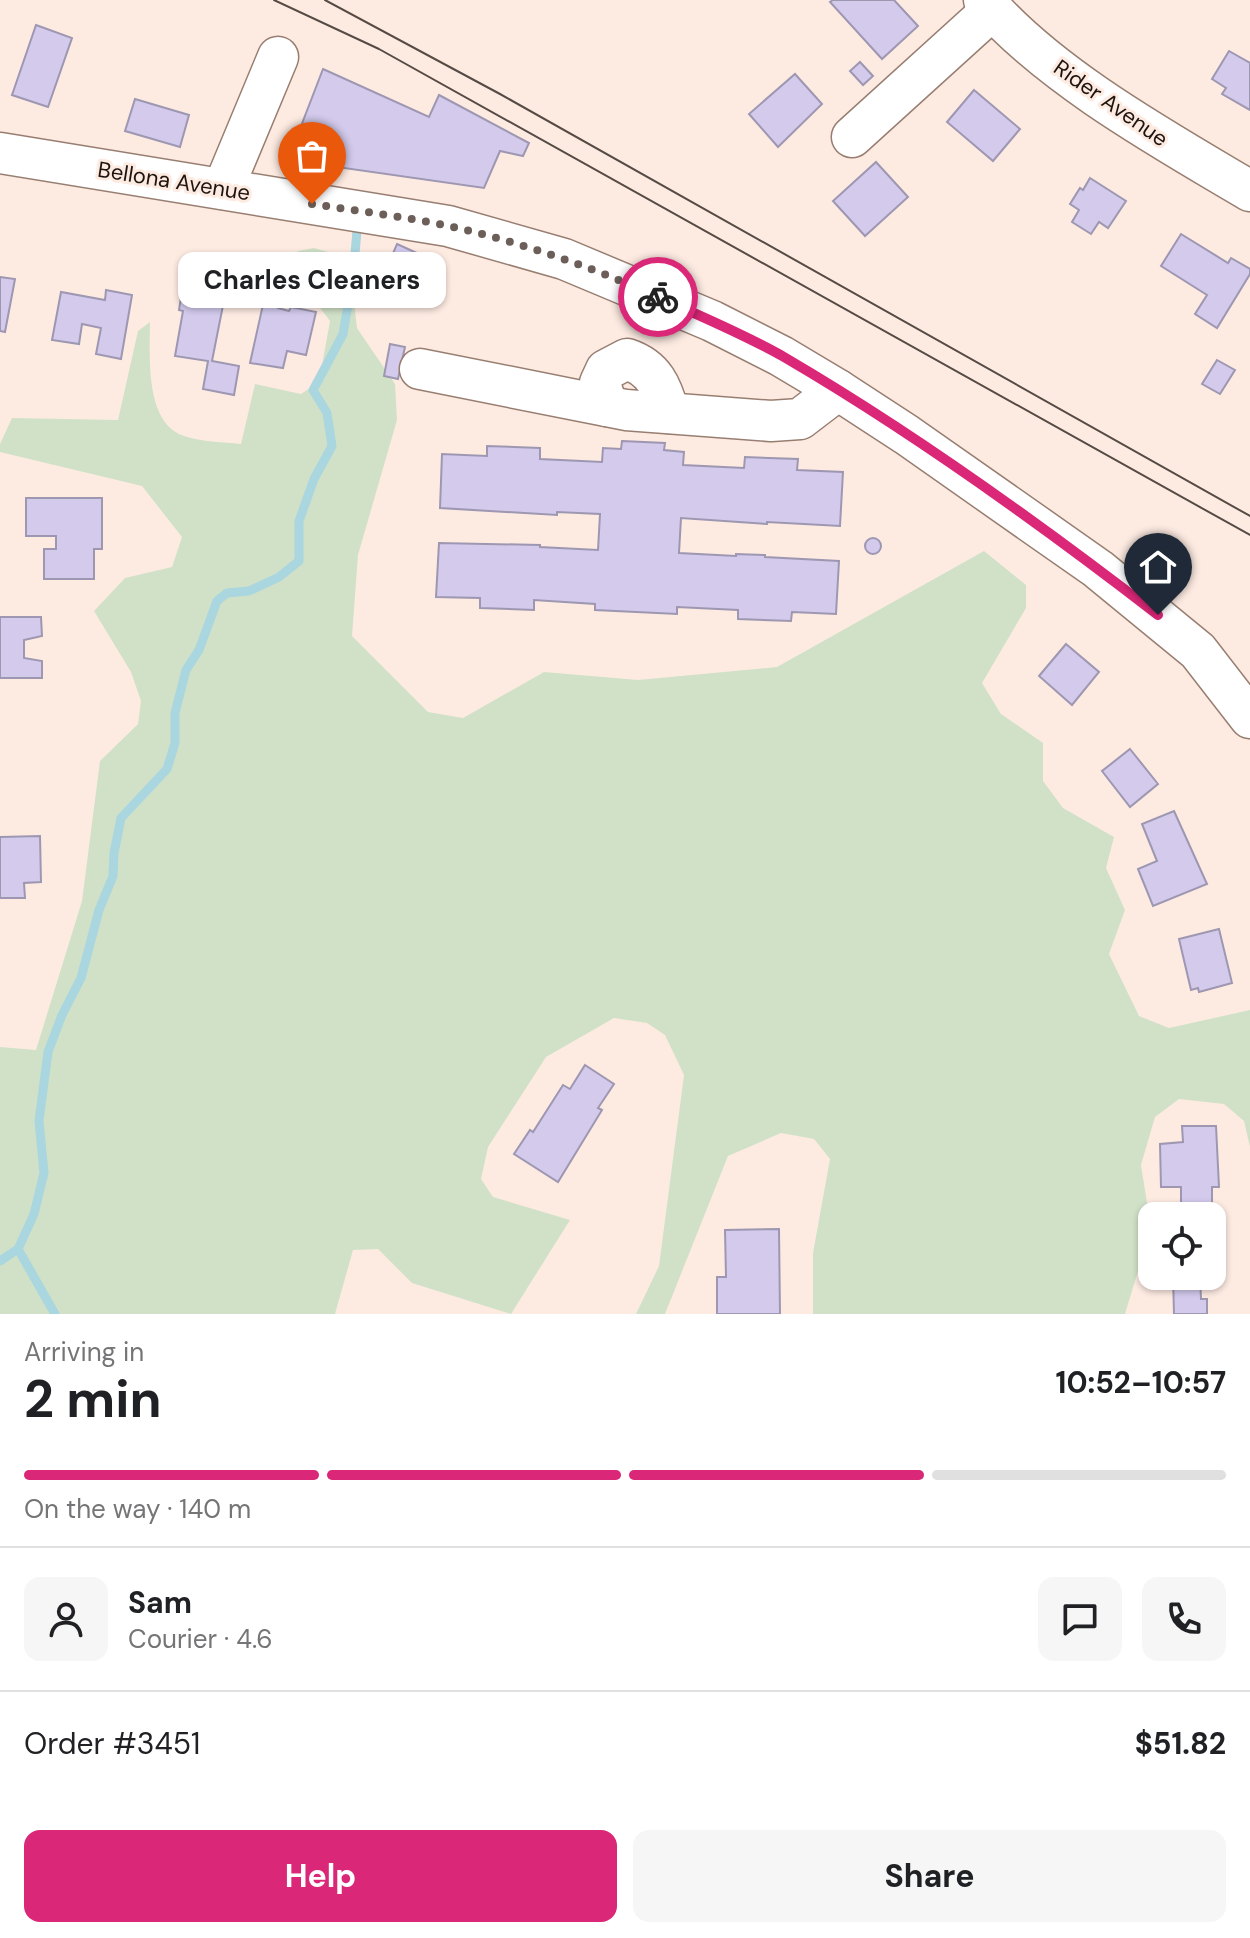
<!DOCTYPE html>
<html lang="en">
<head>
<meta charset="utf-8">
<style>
  :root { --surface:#fff; --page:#f6f6f6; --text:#202124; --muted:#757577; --line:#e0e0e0; --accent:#db2777 }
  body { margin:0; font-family:"DM Sans",sans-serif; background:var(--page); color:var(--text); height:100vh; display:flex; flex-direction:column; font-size:30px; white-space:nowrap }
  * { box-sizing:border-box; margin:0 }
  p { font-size:26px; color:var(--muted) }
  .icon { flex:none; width:44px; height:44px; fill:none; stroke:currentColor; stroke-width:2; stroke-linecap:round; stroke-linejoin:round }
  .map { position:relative; height:1314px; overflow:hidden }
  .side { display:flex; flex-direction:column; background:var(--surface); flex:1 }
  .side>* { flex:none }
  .controls { position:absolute; left:1138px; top:1202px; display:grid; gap:16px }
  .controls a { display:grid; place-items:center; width:88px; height:88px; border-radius:16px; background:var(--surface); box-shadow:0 2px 6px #0004; font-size:40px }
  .pin { position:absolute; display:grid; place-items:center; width:68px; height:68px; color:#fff; margin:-82px -34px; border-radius:50% 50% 50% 0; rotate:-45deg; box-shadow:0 0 8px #0007 }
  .pin .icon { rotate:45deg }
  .courier { position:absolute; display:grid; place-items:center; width:80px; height:80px; margin:-40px; border:6px solid #db2777; border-radius:50%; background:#fff; color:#222; box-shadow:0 2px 10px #0007 }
  .bubble { position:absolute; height:56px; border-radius:16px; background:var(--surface); box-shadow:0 2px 6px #0004; font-size:26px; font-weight:700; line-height:56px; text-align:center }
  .summary em { font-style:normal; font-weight:700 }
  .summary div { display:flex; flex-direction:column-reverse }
  .summary { display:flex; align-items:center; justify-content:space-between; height:136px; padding:0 24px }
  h1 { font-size:52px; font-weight:700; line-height:60px }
  .bar { display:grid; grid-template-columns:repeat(4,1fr); gap:12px 8px; align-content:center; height:96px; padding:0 24px }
  .bar i { height:10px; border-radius:6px; background:var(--line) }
  .bar .on { background:var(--accent) }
  .bar p { grid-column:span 4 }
  .line { display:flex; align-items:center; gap:20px; padding:0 24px; border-top:2px solid var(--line) }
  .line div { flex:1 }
  .round { display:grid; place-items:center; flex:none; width:84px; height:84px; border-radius:16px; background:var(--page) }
  .action { display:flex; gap:16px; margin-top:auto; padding:16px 24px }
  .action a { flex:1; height:92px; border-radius:16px; background:var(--accent); color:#fff; font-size:32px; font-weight:700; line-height:92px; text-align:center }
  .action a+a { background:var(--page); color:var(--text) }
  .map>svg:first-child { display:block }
  .green { fill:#d1e1c8 }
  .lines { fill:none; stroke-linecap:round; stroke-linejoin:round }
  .stream { stroke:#aad6df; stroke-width:9 }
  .building { fill:#d3caec; stroke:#9e97b1; stroke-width:2 }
  .minor-casing { stroke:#987e71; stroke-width:43 }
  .minor { stroke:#fff; stroke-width:40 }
  .tram { stroke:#564a44; stroke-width:2 }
  .done { stroke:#6c5f59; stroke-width:8; stroke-dasharray:0 14.4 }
  .route { stroke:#db2777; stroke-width:10 }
  .labels { text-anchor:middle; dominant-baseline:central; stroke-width:6; stroke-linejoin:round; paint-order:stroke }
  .street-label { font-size:22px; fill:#1e140f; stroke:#fdebe2 }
</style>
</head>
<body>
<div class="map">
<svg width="1250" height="1314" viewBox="0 0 1250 1314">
  <rect width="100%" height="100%" fill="#fdebe2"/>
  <path class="green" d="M314 248 349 258 357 328 395 384 397 420 358 555 352 636 428 712 463 718 544 672 638 680 777 667 984 551 1026 585V608L982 683 1001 714 1043 743V781L1063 808 1114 837 1106 868 1125 910 1109 954 1139 1016 1169 1028 1250 1010V1147L1244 1121 1224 1104 1179 1099 1155 1117 1141 1165 1151 1228 1125 1314H813V1253L830 1159 814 1139 781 1133 728 1156 665 1314H636L659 1266 684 1075 665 1035 647 1023 614 1018 546 1057 488 1147 481 1179 493 1197 570 1220 511 1314 412 1283 378 1249 353 1250 335 1314H0V1047L36 1050 82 901 100 761 138 724 141 701 131 672 94 611 125 578 172 567 182 537 142 486 0 452V444L12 418 118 420 138 331 150 322C150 354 144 423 184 436 202 442 223 442 241 444L255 384 301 394 319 382 330 321 295 275 298 251Z"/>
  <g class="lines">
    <g class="stream">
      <path d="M18 1249 55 1314"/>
      <path d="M0 1261 18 1249 34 1214 44 1173 39 1121 48 1052 62 1015 81 978 99 910 113 876 114 853 121 818 167 769 175 743V713L186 670 199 650 217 601 227 593 249 591 279 577 299 561V521L314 479 332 446 327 413 313 390 343 334 353 276 357 231"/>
    </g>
  </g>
  <g class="building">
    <path d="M833 0H894L918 26 882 59 830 2Z"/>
    <path d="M36 25 72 38 48 107 12 95Z"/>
    <path d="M1229 51 1250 63V110L1222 94 1226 88 1212 79Z"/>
    <path d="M860 62 873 76 863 85 850 71Z"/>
    <path d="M323 69 429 117 439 95 529 143 523 156 500 151 484 188 288 160Z"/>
    <path d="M795 74 822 104 778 147 749 114Z"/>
    <path d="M974 90 1020 129 993 161 947 122Z"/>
    <path d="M135 99 189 115 180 147 125 131Z"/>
    <path d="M876 162 908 197 865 236 833 201Z"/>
    <path d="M1090 178 1126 201 1108 228 1099 222 1091 234 1072 222 1079 210 1070 204 1080 188 1083 190Z"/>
    <path d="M1181 234 1228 263 1231 258 1250 269V274L1217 328 1195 314 1207 295 1161 266Z"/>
    <path d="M397 244 428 258V264L409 307 391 299 397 286 382 279Z"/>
    <path d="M185 272 228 280 212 361 239 366 234 395 203 389 208 361 175 356 183 311 179 310Z"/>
    <path d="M0 277 15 279 5 332 0 331Z"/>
    <path d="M106 290 132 295 121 359 96 354 101 328 82 324 79 344 52 340 61 292 105 300Z"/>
    <path d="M264 300 279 304 278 308 289 311 291 307 316 312 306 355 287 351 283 368 250 363Z"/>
    <path d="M390 344 405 347 398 379 384 376Z"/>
    <path d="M1217 360 1235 370 1220 394 1202 384Z"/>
    <path d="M622 441 665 443 664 450 684 452 683 465 744 468 745 457 798 459 797 470 843 472 840 526 767 522V524L681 518 679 553 736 556V554L765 555V557L839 561 836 614 792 612 791 621 738 619V610L677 607V614L595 610V604L534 600V610L480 608V598L436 597 439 543 540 545V547L598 550 600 514 557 512V515L440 508 442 454 487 456V446L540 448V459L602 462 603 448 621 449Z"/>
    <path d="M26 498H102V549H94V579H44V549H56V536H26Z"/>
    <circle cx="873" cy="546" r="8"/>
    <path d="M0 617H41L42 636 24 640V658L42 661V678H0Z"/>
    <path d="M1066 644 1099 672 1072 705 1039 676Z"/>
    <path d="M1130 749 1158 784 1130 807 1102 771Z"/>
    <path d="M1174 811 1207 884 1153 906 1138 869 1157 861 1142 824Z"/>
    <path d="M40 836 41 882 24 883 25 898H0V837Z"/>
    <path d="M1219 929 1232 983 1199 992 1198 988 1191 990 1179 939Z"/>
    <path d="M585 1065 614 1084 598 1108 602 1110 558 1182 514 1154 530 1130 533 1132 563 1085 570 1089Z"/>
    <path d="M1182 1126H1216L1219 1187H1212V1216H1181V1187H1161L1160 1144 1183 1142Z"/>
    <path d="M779 1229 780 1314H717V1277H726L725 1230Z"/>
    <path d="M1173 1276H1200L1201 1299H1207V1314H1174Z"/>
  </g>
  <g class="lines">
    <defs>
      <g id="minor">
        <path d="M984 0C1049 76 1164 140 1250 191"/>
        <path d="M852 137 992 10"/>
        <path d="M0 153 448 226 564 259 712 321 781 356 838 390 907 435 1098 569 1198 651 1250 718"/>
        <path d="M223 189 278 57"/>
        <path d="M420 369 626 410 771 421 800 419 838 390"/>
        <path d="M607 406 600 383 606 370 627 359C654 368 662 387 669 413"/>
      </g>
    </defs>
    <use href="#minor" class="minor-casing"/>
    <use href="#minor" class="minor"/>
    <g class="tram">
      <path d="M274 0 379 49 1250 535"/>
      <path d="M325 0 500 94 1250 516"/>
    </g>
  </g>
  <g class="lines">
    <path class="done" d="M312 204C359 211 407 217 453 227 523 243 592 267 658 297"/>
    <path class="route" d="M658 297C700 316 744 334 784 357 914 433 1039 523 1158 615"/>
  </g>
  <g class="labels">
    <g class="street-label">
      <text transform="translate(1111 103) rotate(35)">Rider Avenue</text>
      <text transform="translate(174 181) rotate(9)">Bellona Avenue</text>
    </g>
  </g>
</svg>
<div class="controls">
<a><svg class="icon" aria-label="locate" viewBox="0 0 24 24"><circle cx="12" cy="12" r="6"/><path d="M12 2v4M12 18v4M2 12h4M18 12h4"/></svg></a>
</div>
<div class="pin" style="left:312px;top:204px;background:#ea580c"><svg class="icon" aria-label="bag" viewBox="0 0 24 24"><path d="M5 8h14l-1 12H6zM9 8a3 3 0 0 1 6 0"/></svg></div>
<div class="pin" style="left:1158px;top:615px;background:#1f2937"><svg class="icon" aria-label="home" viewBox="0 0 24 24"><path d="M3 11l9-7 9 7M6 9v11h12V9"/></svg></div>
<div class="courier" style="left:658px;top:297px"><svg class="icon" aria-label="bike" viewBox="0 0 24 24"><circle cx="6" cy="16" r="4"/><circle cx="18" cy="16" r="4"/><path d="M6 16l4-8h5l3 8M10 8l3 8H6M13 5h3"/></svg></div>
<div class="bubble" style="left:178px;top:252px;width:268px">Charles Cleaners</div>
</div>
<section class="side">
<div class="summary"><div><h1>2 min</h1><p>Arriving in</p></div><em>10:52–10:57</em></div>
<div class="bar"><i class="on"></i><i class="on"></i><i class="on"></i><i></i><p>On the way · 140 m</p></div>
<div class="line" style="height:144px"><a class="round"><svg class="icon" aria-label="person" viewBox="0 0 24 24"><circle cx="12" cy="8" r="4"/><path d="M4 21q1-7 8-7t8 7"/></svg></a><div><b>Sam</b><p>Courier · 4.6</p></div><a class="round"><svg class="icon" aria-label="chat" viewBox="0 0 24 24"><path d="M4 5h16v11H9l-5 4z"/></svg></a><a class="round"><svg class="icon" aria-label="phone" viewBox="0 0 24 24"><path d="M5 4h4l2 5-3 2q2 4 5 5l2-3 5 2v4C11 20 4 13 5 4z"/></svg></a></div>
<div class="line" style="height:104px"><div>Order #3451</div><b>$51.82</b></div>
<div class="action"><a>Help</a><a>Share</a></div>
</section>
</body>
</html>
